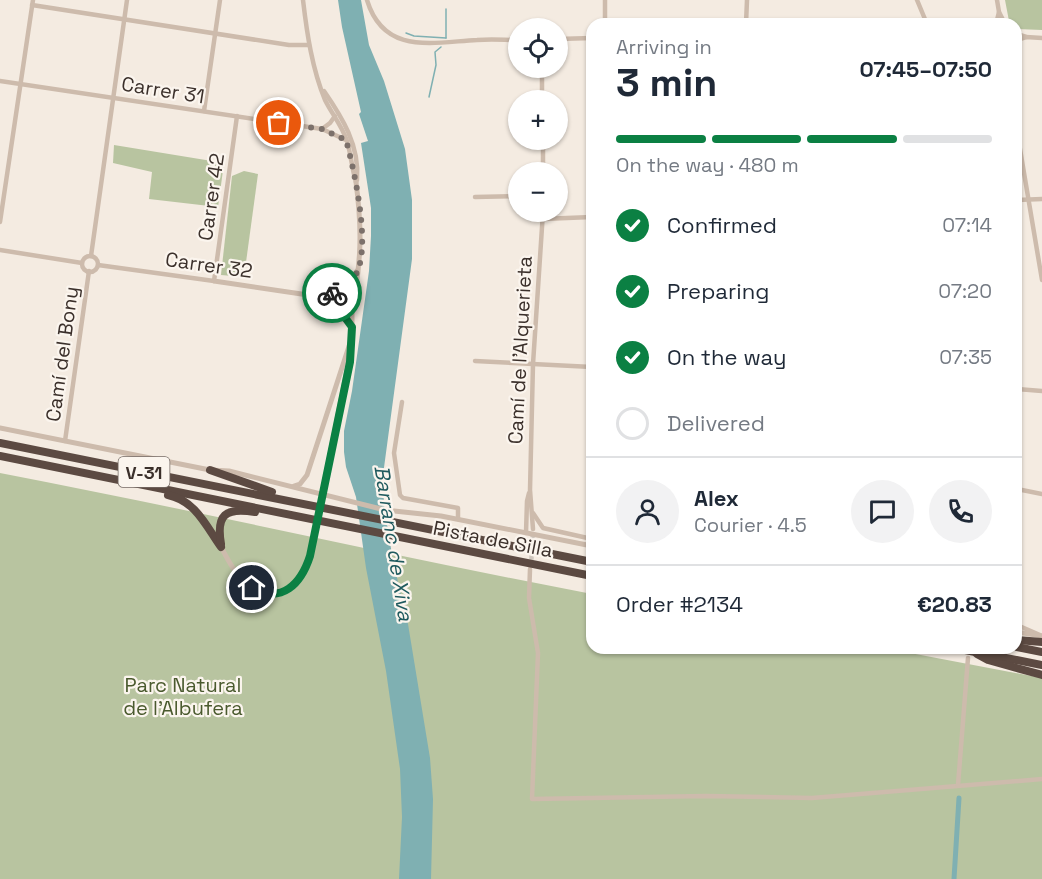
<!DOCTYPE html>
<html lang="en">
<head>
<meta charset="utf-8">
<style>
  :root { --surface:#fff; --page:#f2f2f3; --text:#1f2937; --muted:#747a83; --line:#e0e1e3; --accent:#0b8043 }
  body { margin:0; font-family:"Space Grotesk",sans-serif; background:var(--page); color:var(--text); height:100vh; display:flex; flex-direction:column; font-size:22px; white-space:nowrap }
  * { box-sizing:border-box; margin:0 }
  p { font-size:20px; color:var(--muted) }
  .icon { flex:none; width:33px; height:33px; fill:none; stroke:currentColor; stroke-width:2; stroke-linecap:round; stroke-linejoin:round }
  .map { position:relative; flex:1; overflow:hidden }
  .side { position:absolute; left:586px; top:18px; width:436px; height:636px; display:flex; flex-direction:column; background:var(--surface); border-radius:18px; box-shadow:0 2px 4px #0004 }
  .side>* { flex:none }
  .fabs { position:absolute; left:508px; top:18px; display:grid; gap:12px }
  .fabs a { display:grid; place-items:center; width:60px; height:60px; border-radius:50%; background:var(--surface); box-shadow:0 2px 4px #0004; font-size:30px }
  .pin { position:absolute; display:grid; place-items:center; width:51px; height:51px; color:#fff; margin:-26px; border:3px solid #fff; border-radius:50%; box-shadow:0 2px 6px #0007 }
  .courier { position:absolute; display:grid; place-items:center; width:60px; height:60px; margin:-30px; border:4px solid #0b8043; border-radius:50%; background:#fff; color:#222; box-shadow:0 2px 8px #0007 }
  .summary em { font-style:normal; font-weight:600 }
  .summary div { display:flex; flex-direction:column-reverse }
  .summary { display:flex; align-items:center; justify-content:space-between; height:102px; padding:0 30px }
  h1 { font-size:39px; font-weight:600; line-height:45px }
  .bar { display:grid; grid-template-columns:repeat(4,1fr); gap:9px 6px; align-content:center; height:72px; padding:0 30px }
  .bar i { height:8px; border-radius:4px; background:var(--line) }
  .bar .current { background:var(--accent) }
  .bar p { grid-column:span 4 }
  .line { display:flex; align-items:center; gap:15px; padding:0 30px; border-top:2px solid var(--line) }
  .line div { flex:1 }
  .round { display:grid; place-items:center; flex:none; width:63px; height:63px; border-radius:32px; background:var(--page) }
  ol { padding:0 30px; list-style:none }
  li { display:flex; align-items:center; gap:18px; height:66px }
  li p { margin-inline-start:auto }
  li .icon { padding:6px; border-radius:50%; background:var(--accent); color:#fff; stroke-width:4 }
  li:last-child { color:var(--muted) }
  li i { width:33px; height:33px; border:3px solid var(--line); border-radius:50% }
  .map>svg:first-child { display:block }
  .green { fill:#b8c4a0 }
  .water { fill:#7fb0b2 }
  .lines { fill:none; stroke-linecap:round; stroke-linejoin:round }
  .stream { stroke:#7fb0b2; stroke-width:1.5 }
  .canal { stroke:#7fb0b2; stroke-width:5 }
  .minor-tunnel { stroke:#cfc6bd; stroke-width:4.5; stroke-dasharray:4.5 2; stroke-linecap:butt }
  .minor { stroke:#cdbbac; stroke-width:4.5 }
  .tertiary { stroke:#cdbbac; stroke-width:5 }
  .motorway { stroke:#5c4a42; stroke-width:8 }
  .tertiary-bridge { stroke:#cdbbac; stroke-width:5 }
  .done { stroke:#7c716b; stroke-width:6; stroke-dasharray:0 10.8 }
  .route { stroke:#0b8043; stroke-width:8 }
  .labels { text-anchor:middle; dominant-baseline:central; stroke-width:4.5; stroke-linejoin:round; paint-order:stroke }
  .shield { fill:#fbf5ee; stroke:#756b66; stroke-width:1.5 }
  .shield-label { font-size:18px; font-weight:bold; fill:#3b302b }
  .street-label { font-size:20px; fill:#3b302b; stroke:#fbf5ee }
  .park-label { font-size:20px; fill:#4a5a2e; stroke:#fbf5ee }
  .water-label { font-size:21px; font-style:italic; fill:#1f5a5e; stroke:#fbf5ee }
</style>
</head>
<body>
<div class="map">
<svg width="1042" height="879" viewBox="0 0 1042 879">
  <rect width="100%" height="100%" fill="#f4ebe1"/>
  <g class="green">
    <path d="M1005 0H1042V30L1017 29V24H1011L1009 21Z"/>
    <path d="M114 145 224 163 218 207 149 199 152 172 113 163Z"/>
    <path d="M244 171 258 174 244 277 221 275 232 176Z"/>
    <circle cx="344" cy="299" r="9"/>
    <path d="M0 473C198 511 394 556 592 594V648H884L1042 678V879H0Z"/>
  </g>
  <path class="water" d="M338 0H361L369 45 384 81 405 149 412 200V259L383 475 384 505 393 561 408 624 430 758 433 799 431 879H399L402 817 400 769 386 671 366 568 356 497 346 467 344 452V431L352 391 369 271 371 236V208L361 143 368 141 359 114 361 112 342 27Z"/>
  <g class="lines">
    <g class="stream">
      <path d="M406 33 414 36 446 38"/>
      <path d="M446 38V9"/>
      <path d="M429 97 436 65 435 52 441 47"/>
    </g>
    <path class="canal" d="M954 879 959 798"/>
    <path class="minor-tunnel" d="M531 566 533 532"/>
    <g class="minor">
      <path d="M303 0C307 34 312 68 325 100 332 114 342 126 347 141 351 155 352 169 356 182"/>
      <path d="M367 0C384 56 434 42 477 40 491 39 505 40 519 40"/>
      <path d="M917 0 927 24"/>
      <path d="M997 0 999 12 1005 24"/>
      <path d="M32 5 289 45H309"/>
      <path d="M605 24V0"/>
      <path d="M746 24 747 0"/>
      <path d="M996 24 999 12"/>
      <path d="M1017 34 1026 37"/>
      <path d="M558 39 592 38"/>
      <path d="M1017 40 1026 37 1042 38"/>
      <path d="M542 68V100"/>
      <path d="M0 81 322 129 346 140"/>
      <path d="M324 91C342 117 360 146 357 180"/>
      <path d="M204 111 220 0"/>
      <path d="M322 129 330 123 335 116"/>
      <path d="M1017 131 1042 280"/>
      <path d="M543 140V172"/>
      <path d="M475 197 519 196"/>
      <path d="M1017 200 1042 199"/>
      <path d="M542 219 592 217"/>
      <path d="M0 222 33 0"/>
      <path d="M0 250 82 263"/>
      <path d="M91 256 127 0"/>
      <circle cx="90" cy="264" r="8"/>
      <path d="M98 265 214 281 237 116"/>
      <path d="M475 361 592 367"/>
      <path d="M1017 389 1042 391"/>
      <path d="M402 402 394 453 400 495 403 498 458 508V519"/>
      <path d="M65 441 89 271"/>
      <path d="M1017 489 1042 494"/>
      <path d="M533 513 543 528 592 539"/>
      <path d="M533 529 530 490 533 364 543 212"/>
      <path d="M526 533 527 501 529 493"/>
      <path d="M530 569 529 598 538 653 532 799 706 796 812 798 1042 779"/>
      <path d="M1017 625 1042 636"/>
      <path d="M958 785 968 658"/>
    </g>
    <g class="tertiary">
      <path d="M214 281 315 296 333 291"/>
      <circle cx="344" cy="299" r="13"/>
      <path d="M346 286 357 271"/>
      <path d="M355 292C362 253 361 221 356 182"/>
      <path d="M352 309V338"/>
      <path d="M341 312 352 327"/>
      <path d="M0 428 210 470 229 471 385 510 441 516 592 546"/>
      <path d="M327 469 351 350"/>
      <path d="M294 486 300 484 307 475 352 337"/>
      <path d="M221 547C228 560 235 574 246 583 275 609 301 585 310 556"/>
      <path d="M1017 632 1042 636"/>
    </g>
    <g class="motorway">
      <path d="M0 443 592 562"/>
      <path d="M0 456 592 576"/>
      <path d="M210 470 272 492"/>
      <path d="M168 495C196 501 206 526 221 547"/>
      <path d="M221 544C216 515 225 507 255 512"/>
      <path d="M1017 640 1042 642"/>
      <path d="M1017 647 1042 652"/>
      <path d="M955 648 1042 665"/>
      <path d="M977 654 988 660 1042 675"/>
    </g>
    <path class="tertiary-bridge" d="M310 556 327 469"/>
  </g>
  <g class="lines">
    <path class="done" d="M279 123 322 129 346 140C354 169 373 253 354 277 347 286 338 285 332 293"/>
    <path class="route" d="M252 588C282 604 301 584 310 556L350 362 352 327 341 312 333 307 330 299 332 293"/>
  </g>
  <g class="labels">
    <rect class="shield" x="118.5" y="457" width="51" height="30" rx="4.5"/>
    <g class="shield-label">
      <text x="144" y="472">V-31</text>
    </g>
    <g class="street-label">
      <text transform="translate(163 90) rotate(9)">Carrer 31</text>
      <text transform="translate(211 197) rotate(-82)">Carrer 42</text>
      <text transform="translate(209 265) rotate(8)">Carrer 32</text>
      <text transform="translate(520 350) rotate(-87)">Camí de l'Alquerieta</text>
      <text transform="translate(62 354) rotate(-82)">Camí del Bony</text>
      <text transform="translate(493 539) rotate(11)">Pista de Silla</text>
    </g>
    <g class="park-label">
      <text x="183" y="685">Parc Natural<tspan x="183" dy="23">de l'Albufera</tspan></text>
    </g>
    <g class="water-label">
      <text transform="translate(394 543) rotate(81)">Barranc de Xiva</text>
    </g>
  </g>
</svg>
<div class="fabs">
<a><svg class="icon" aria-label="locate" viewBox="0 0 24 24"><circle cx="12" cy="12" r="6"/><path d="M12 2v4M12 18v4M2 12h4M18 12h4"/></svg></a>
<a>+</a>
<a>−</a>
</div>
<div class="pin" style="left:279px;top:123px;background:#ea580c"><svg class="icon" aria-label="bag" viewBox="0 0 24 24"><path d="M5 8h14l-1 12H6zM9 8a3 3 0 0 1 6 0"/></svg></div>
<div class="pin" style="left:252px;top:588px;background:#1f2937"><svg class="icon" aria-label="home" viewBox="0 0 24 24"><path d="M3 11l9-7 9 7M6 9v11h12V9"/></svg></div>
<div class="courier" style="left:332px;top:293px"><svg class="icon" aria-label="bike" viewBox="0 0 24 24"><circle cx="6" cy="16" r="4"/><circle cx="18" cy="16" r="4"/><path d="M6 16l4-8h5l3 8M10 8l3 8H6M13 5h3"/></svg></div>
<section class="side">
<div class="summary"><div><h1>3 min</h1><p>Arriving in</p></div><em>07:45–07:50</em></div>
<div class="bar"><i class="current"></i><i class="current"></i><i class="current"></i><i></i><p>On the way · 480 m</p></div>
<ol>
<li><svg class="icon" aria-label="check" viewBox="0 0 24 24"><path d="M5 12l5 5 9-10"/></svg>Confirmed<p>07:14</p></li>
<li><svg class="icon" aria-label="check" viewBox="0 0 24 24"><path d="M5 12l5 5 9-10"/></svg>Preparing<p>07:20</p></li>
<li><svg class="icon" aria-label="check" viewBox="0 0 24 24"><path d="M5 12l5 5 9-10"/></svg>On the way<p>07:35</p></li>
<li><i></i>Delivered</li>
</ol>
<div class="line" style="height:108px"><a class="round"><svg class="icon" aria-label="person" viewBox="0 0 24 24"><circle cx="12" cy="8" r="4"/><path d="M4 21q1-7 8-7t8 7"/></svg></a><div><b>Alex</b><p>Courier · 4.5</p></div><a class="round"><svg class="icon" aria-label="chat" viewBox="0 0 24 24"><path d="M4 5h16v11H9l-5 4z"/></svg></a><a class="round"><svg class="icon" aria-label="phone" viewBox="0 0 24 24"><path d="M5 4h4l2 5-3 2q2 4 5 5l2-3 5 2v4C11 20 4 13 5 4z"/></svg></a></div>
<div class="line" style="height:78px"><div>Order #2134</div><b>€20.83</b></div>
</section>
</div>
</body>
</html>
